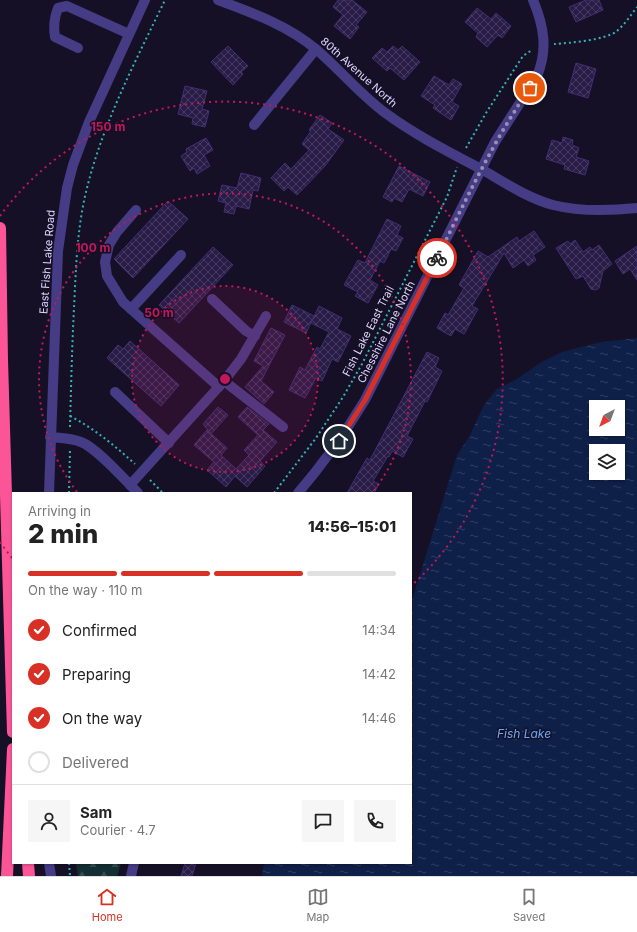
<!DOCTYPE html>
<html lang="en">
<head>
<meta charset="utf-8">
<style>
  :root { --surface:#fff; --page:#f6f6f6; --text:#222; --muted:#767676; --line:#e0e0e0; --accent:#d93025 }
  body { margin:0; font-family:Inter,sans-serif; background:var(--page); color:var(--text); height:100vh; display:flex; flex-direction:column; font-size:15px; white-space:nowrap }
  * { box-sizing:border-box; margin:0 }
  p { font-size:13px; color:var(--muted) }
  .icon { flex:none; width:22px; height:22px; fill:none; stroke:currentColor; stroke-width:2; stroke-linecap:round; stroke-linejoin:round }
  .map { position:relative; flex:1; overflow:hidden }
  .panel { position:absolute; left:12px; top:492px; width:400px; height:372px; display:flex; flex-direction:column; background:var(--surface); border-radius:0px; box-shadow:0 1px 3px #0004 }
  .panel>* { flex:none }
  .needle { width:26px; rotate:221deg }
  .buttons { position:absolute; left:589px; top:400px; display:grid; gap:8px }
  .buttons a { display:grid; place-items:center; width:36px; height:36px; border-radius:0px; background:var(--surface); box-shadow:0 1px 3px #0004; font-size:20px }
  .pin { position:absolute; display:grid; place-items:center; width:34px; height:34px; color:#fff; margin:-17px; border:2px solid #fff; border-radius:50%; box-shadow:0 1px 4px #0007 }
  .courier { position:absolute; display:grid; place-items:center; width:40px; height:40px; margin:-20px; border:3px solid #d93025; border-radius:50%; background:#fff; color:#222; box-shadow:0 1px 5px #0007 }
  .head em { font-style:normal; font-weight:800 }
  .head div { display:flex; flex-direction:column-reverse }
  .head { display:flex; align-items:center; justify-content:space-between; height:68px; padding:0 16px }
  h1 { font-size:26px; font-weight:800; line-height:30px }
  .bar { display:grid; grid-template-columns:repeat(4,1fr); gap:6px 4px; align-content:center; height:48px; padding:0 16px }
  .bar i { height:5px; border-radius:3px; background:var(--line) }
  .bar .active { background:var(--accent) }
  .bar p { grid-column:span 4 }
  .line { display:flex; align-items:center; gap:10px; padding:0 16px; border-top:1px solid var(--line) }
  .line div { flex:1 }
  .round { display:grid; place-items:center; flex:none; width:42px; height:42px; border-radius:0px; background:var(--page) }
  ol { padding:0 16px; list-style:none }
  li { display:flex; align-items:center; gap:12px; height:44px }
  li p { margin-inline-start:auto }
  li .icon { padding:4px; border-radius:50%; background:var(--accent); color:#fff; stroke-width:4 }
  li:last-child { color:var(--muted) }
  li i { width:22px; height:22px; border:2px solid var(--line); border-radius:50% }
  .menu { display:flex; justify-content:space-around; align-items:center; height:56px; border-top:1px solid var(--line); background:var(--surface); font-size:11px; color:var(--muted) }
  .menu a { display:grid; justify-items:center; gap:2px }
  .menu .active { color:var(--accent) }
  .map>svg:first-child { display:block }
  .forest { fill:url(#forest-firs) }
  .water { fill:url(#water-ripples); fill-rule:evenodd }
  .building { fill:url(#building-cross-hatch); stroke:#422f73 }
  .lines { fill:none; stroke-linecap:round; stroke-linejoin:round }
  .path { stroke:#32b4b6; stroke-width:2; stroke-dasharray:2 3; stroke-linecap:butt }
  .minor { stroke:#453c85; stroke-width:10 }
  .highway { stroke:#fb5597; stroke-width:12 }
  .done { stroke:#9891b3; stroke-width:4; stroke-dasharray:0 7.2 }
  .route { stroke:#d93025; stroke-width:5 }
  .ring { fill:none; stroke:#c2185b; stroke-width:2; stroke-dasharray:2 4 }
  .labels { text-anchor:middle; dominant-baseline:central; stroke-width:3; stroke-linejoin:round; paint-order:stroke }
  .street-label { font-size:11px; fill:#ded7fe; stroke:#161027 }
  .water-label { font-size:12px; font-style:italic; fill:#67abfc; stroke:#161027 }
  .centre { fill:#c2185b; stroke:#161027; stroke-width:2 }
  .ring-label { font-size:12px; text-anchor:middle; font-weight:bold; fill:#c2185b; stroke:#161027; stroke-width:3; stroke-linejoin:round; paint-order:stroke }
</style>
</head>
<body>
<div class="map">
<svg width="637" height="876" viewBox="0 0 637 876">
  <defs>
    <pattern id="forest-firs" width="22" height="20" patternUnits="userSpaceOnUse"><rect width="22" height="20" fill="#132f31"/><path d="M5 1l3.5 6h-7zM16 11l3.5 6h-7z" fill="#354c50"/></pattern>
    <pattern id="water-ripples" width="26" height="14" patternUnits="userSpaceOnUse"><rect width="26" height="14" fill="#0e1f48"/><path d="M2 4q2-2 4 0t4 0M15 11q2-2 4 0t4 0" fill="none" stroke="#313f63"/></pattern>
    <pattern id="building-cross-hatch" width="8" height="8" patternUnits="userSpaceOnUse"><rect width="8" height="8" fill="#291c47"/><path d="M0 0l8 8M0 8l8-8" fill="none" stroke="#483c63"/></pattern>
  </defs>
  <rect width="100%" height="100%" fill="#161027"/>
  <path class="forest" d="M76 863H121L117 876H78Z"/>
  <path class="water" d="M637 338V876H262L264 863H411V603L457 455 469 437 484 405 497 389 517 379 540 363 562 352 601 342ZM596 407H618V429H596ZM596 451H618V473H596Z"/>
  <g class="building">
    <path d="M338 0H352L367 12 356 25 359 27 350 39 334 26 343 15 333 7Z"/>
    <path d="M586 0H599L603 10 576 22 569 7Z"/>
    <path d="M477 8 491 19 496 13 511 26 502 38 498 35 487 47 476 37 478 33 465 22Z"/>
    <path d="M228 46 248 66 241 72 243 74 233 85 211 62Z"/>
    <path d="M393 46 398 50 402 46 420 62 404 80 390 68 387 71 372 58 382 48 387 52Z"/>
    <path d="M576 63 596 69 588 98 568 92Z"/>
    <path d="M434 76 449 85 453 79 462 84 452 102 459 106 451 120 433 108 435 105 421 96Z"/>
    <path d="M185 86 207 91 202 109 209 111 205 127 192 124 193 118 178 114Z"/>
    <path d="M320 115 332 123 328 129 344 140 325 166 297 195 288 187 284 191 271 178 285 163 291 169 309 150 302 144 311 131 309 130Z"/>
    <path d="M563 137 573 140 572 145 579 148 576 157 589 161 585 175 564 169 565 165 546 159 552 140 562 143Z"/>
    <path d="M206 138 213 150 204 155 210 166 197 174 194 168 190 171 181 156 187 152 186 149Z"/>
    <path d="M399 166 430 182 423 196 409 189 402 202 394 198 392 202 383 197Z"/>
    <path d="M241 173 261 178 258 191 253 190 249 209 236 206 234 214 224 212 226 203 218 201 222 185 237 188Z"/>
    <path d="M168 201 188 219 133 278 114 259Z"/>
    <path d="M387 219 401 226 397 235 403 238 396 251 391 249 384 263 380 261 370 280 378 285 368 303 355 296 358 292 344 285 358 260 365 263Z"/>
    <path d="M534 231 545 247 533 255 536 260 528 266 524 260 513 268 504 253 472 306 478 309 464 334 455 329 451 336 437 328 445 313 448 315 464 288 459 285 478 251 488 257 517 237 519 241Z"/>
    <path d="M575 240 583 252 590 247 592 250 599 245 612 264 603 271 599 288 596 290 591 289 583 276 576 279 556 248 568 241 570 244Z"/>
    <path d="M637 246V280L630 269 623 274 615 261Z"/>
    <path d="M213 247 233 265 179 323 159 305Z"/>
    <path d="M292 305 314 316 306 333 284 322Z"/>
    <path d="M319 306 342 318 337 329 351 336 338 362 332 359 322 381 316 378 305 398 289 390 300 367 305 370 317 347 320 349 329 332 311 323Z"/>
    <path d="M271 328 285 335 261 381 274 392 264 404 245 387 263 366 254 361Z"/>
    <path d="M130 341 179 385 161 406 107 358 118 345 123 349Z"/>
    <path d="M427 352 439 358 435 367 442 371 427 402 425 401 407 436 413 439 403 457 392 451 389 457 388 456 373 481 379 484 374 493H347L367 458 370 460Z"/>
    <path d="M218 407 228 415 211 434 203 424Z"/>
    <path d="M247 407 269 424 263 430 277 442 260 461 265 466 247 487 235 476 226 487 207 470 214 462 194 445 207 430 227 448 221 455 236 469 249 455 244 450 258 435 238 417Z"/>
    <path d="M185 863H196L192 876H181Z"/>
  </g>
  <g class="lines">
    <g class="path">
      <path d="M554 44C570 43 606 40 617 31 625 24 631 15 637 7"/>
      <path d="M466 148 486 113 519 62 523 56 532 50"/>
      <path d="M70 416C95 429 115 446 135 464"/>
      <path d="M70 427C71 387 72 348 74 308 76 268 77 227 87 188 103 123 136 60 165 0"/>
      <path d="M150 480 163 493"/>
      <path d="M69 493 70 450"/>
      <path d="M274 493 316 438 343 397 362 364 447 197 457 167"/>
      <path d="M69 863 70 876"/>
    </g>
    <g class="minor">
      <path d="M218 0C253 13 289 26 317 50 340 70 360 94 384 112 415 135 449 152 483 170 505 183 528 198 553 205 581 212 609 211 637 208"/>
      <path d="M78 48 55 37C53 26 54 18 58 8L67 6 129 34"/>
      <path d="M254 125 316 49"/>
      <path d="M136 210 117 232 109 245 105 262 107 276 123 302 219 387"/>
      <path d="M212 299 246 331 255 336"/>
      <path d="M131 309 181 255"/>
      <path d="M224 381 283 427"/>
      <path d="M115 392 169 443"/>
      <path d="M50 437C61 438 71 438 81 442 97 448 125 480 138 493"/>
      <path d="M130 485 224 381 241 359 266 316"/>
      <path d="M49 493 58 251 67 188 73 165 89 122 145 0"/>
      <path d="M298 493C323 464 345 433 365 400L495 142 537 76C548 50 544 26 533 0"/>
      <path d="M49 863 51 876"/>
      <path d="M131 876 134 863"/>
    </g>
    <g class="highway">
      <path d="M0 228 2 360 13 732"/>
      <path d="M28 863 29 876"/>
      <path d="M7 876 13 749"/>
    </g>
  </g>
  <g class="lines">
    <path class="done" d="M437 258C466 200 493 141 530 88"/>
    <path class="route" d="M339 441 365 400 437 258"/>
  </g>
  <circle cx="225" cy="379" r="93" fill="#c2185b" fill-opacity=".12"/>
  <g class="ring">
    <circle cx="225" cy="379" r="93"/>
    <path d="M77 492A186 186 0 1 1 373 492"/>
    <path d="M12 558A278 278 0 0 1 0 542M0 216A278 278 0 1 1 411 586"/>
  </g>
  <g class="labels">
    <g class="street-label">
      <text transform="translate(359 72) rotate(42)">80th Avenue North</text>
      <text transform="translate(47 262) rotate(-86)">East Fish Lake Road</text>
      <text transform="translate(368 331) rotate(-63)">Fish Lake East Trail</text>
      <text transform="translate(386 332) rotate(-63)">Chesshire Lane North</text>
    </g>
    <g class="water-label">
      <text x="524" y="733">Fish Lake</text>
    </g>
  </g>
  <circle cx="225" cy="379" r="6" class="centre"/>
  <g class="ring-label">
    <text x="108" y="131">150 m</text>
    <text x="93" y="252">100 m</text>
    <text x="159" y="317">50 m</text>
  </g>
</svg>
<div class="buttons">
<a><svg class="needle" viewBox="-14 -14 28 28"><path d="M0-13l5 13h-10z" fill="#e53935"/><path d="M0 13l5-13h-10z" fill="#767676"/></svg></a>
<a><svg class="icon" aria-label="layers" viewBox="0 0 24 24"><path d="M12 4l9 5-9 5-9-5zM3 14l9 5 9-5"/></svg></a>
</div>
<div class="pin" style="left:530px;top:88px;background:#ea580c"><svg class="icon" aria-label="bag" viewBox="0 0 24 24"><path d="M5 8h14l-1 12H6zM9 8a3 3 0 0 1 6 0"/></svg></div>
<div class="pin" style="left:339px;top:441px;background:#1f2937"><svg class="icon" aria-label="home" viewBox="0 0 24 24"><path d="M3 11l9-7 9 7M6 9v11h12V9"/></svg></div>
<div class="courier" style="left:437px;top:258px"><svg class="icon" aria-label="bike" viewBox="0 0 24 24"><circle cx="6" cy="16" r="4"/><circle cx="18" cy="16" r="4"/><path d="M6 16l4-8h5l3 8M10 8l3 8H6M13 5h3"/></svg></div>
<section class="panel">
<div class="head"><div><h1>2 min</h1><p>Arriving in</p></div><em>14:56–15:01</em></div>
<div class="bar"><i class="active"></i><i class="active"></i><i class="active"></i><i></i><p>On the way · 110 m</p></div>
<ol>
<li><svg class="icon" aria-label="check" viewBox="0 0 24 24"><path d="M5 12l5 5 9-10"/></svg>Confirmed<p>14:34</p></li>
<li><svg class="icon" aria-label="check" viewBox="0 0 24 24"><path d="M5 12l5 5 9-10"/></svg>Preparing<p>14:42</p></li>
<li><svg class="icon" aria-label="check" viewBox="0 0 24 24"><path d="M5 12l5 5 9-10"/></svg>On the way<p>14:46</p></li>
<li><i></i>Delivered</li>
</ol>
<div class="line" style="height:72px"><a class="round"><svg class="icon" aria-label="person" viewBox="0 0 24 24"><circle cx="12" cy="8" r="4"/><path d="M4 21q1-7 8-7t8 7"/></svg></a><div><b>Sam</b><p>Courier · 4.7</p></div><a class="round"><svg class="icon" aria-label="chat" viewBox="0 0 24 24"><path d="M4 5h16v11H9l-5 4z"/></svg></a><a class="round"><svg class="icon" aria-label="phone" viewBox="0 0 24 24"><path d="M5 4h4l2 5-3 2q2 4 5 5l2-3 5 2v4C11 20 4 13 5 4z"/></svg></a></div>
</section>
</div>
<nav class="menu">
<a class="active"><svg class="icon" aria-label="home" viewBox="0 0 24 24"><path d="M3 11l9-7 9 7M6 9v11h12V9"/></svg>Home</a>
<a><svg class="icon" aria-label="map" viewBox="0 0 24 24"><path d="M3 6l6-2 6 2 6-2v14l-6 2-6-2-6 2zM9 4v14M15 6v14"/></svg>Map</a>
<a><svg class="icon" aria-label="saved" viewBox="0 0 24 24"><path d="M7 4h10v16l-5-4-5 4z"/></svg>Saved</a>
</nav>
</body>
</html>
